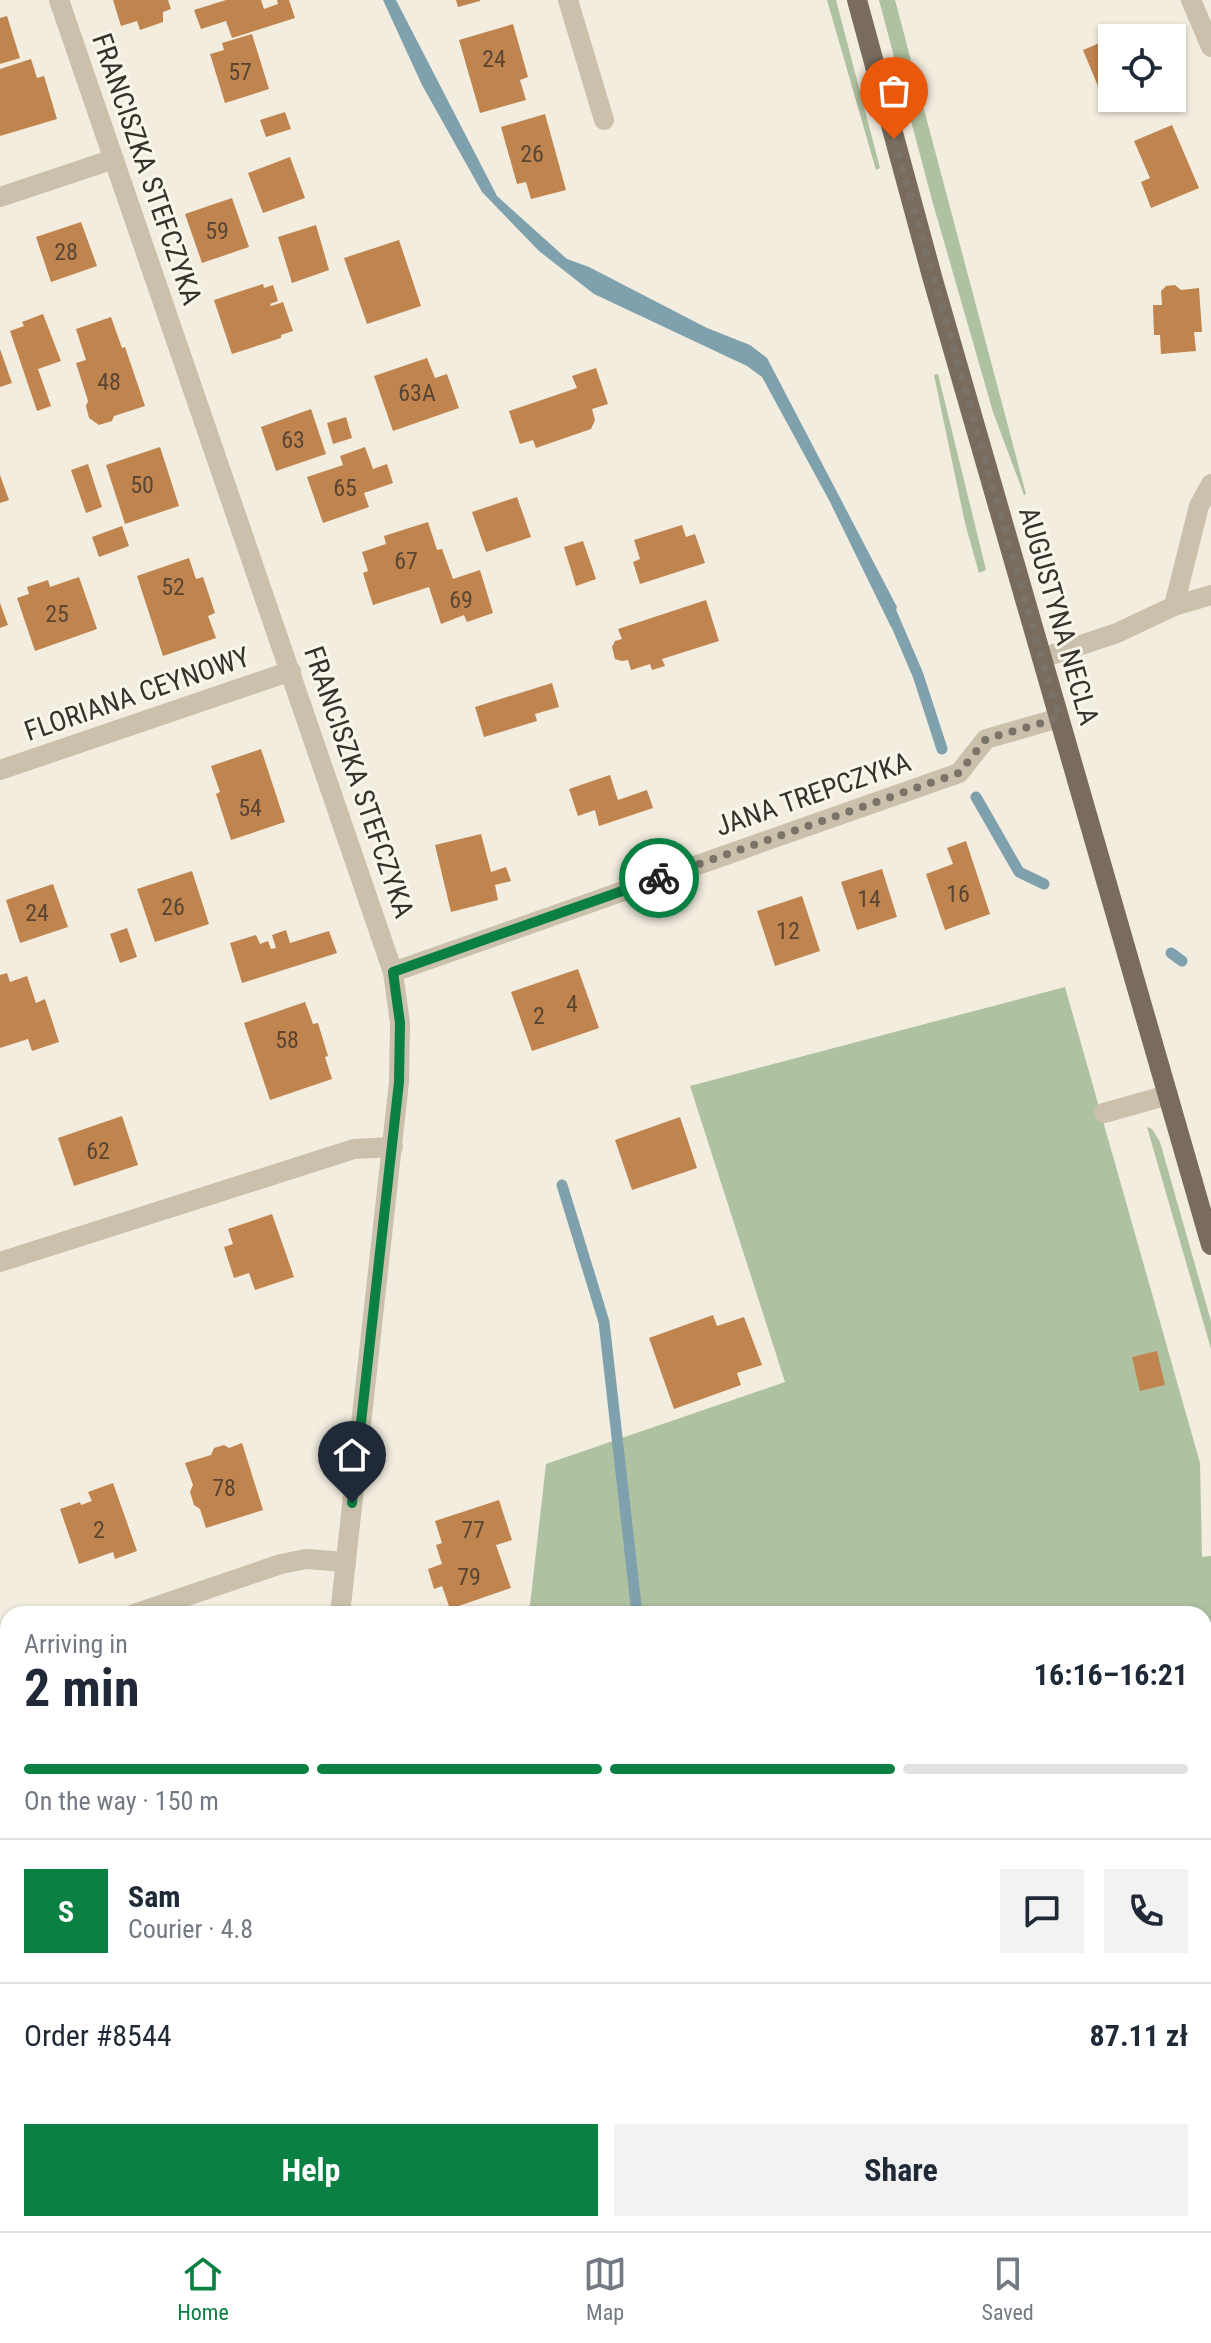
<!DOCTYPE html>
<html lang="en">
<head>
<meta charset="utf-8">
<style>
  :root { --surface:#fff; --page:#f2f2f3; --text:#1f2937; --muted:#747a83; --line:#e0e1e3; --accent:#0b8043 }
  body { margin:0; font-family:"Roboto Condensed",sans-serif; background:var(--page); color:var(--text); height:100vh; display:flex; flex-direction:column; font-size:30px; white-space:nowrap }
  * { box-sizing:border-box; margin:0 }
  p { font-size:26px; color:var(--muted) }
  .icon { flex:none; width:44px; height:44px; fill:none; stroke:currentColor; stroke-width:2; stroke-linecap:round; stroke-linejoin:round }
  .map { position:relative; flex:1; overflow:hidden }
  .panel { position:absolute; left:0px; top:1606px; width:1212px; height:626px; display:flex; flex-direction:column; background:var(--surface); border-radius:24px 24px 0 0; box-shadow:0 2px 6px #0004 }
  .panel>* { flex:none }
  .buttons { position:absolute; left:1098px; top:24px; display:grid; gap:16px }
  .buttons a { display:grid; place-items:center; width:88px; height:88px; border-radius:0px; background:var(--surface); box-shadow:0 2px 6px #0004; font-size:40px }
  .pin { position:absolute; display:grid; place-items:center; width:68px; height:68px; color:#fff; margin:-82px -34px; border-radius:50% 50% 50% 0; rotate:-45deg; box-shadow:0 0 8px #0007 }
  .pin .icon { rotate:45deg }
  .courier { position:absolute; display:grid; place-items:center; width:80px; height:80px; margin:-40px; border:6px solid #0b8043; border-radius:50%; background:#fff; color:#222; box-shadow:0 2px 10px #0007 }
  .summary em { font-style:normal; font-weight:700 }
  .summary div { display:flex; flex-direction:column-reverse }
  .summary { display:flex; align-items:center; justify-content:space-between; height:136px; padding:0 24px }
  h1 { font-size:52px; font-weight:700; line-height:60px }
  .bar { display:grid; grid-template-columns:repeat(4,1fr); gap:12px 8px; align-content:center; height:96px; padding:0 24px }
  .bar i { height:10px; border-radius:6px; background:var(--line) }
  .bar .on { background:var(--accent) }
  .bar p { grid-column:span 4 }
  .line { display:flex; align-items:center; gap:20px; padding:0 24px; border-top:2px solid var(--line) }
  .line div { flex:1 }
  .round { display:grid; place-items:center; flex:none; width:84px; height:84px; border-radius:0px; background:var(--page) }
  .primary-button { display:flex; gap:16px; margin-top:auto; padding:16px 24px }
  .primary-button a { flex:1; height:92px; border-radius:0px; background:var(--accent); color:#fff; font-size:32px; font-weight:700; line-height:92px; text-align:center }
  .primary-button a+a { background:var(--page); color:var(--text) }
  .dock { display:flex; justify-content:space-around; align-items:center; height:112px; border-top:2px solid var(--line); background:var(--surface); font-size:22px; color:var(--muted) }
  .dock a { display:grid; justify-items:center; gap:4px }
  .dock .on { color:var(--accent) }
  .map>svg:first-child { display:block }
  .green { fill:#aec1a0 }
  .water { fill:#7fa1ae }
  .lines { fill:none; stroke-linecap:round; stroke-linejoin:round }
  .stream { stroke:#7fa1ae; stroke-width:11 }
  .building { fill:#c0844f }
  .minor { stroke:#cac0ab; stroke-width:20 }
  .major { stroke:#796c5c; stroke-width:20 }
  .done { stroke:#797369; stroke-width:8; stroke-dasharray:0 14.4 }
  .route { stroke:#0b8043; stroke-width:10 }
  .labels { text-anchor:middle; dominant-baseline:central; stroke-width:6; stroke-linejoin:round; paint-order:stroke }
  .number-label { font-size:24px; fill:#5a4633 }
  .street-label { font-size:28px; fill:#38322a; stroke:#f9f6ec }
</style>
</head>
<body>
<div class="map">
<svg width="1211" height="2231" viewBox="0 0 1211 2231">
  <rect width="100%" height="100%" fill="#f2eddf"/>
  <g class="green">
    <path d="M827 0H836L880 168 876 170Z"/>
    <path d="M879 0H895L1026 494 1024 495 993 412 932 200Z"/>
    <path d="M938 374 986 570 979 573 965 523 934 375Z"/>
    <path d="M1065 987 1200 1463 1202 1557 1211 1556V1780L1204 1783V1614H529L546 1464 785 1382 690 1086Z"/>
    <path d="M1147 1127 1152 1129 1160 1142 1211 1321V1349Z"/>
    <path d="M8 1838V1964L0 1967V1841Z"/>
    <path d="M8 2023V2061L6 2062 0 2043V2025Z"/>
    <path d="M1204 2120 1211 2126V2231H941L949 2224H1204Z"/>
    <path d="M187 2224H236L234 2231H189Z"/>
    <path d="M452 2224H790L786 2231H449Z"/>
  </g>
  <path class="water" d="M383 0H396L497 196 567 259 589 267 707 328 750 345 767 358 897 607 891 627 830 502 762 377 747 366 594 294 539 251 482 192 422 85Z"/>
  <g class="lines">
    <g class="stream">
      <path d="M888 605 918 675 942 749"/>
      <path d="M976 797 1019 872 1044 884"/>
      <path d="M1171 953 1182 961"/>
      <path d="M562 1185 604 1322 637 1614"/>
    </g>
  </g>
  <g class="building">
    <path d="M113 0H168L171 9 163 12V22L140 30 137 21 121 26Z"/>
    <path d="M226 0H261L264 9 278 4 277 0H289L295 18 232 38 226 21 201 29 194 10Z"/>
    <path d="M456 0H480V1L458 7Z"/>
    <path d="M7 16 20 58 0 64V18Z"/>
    <path d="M513 24 528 77 520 80 526 100 480 113 459 40Z"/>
    <path d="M1131 30 1135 38H1112V98H1141L1114 109 1106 88 1100 91 1083 50Z"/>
    <path d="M252 34 269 89 225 103 210 54 224 50 222 43Z"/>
    <path d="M31 59 37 78 44 76 57 119 0 136V69Z"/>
    <path d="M285 112 291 129 266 137 260 120Z"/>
    <path d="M545 114 566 190 531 199 526 182 517 184 501 127Z"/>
    <path d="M1172 125 1199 188 1151 208 1141 182 1150 178 1134 141Z"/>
    <path d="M290 157 305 198 263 213 248 173Z"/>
    <path d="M232 198 249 247 202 263 185 214Z"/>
    <path d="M81 222 97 266 51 282 36 237Z"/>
    <path d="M316 225 329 270 292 283 278 237Z"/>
    <path d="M399 240 421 306 367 324 344 258Z"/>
    <path d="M263 284 264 288 273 285 278 301 270 304 271 306 283 302 293 331 281 335V338L232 354 214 300Z"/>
    <path d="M1175 285 1181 290 1199 288 1202 332H1194L1196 351 1161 354 1160 335H1154L1153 305H1162L1161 291 1166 286Z"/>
    <path d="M43 314 61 361 38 369 51 406 37 411 10 331 24 326 22 322Z"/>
    <path d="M111 317 122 348 125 347 145 406 114 416 112 421 99 425 89 418 86 406 88 401 76 363 86 360 76 329Z"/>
    <path d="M0 349 12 383 0 387Z"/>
    <path d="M427 358 435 378 447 374 459 408 393 431 374 376Z"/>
    <path d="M596 368 608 404 592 409 595 420 591 429 536 448 533 440 520 444 509 411 577 388 572 376Z"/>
    <path d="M311 409 326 454 276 471 261 427Z"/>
    <path d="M346 417 352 438 333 444 327 423Z"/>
    <path d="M160 447 179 506 125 524 106 465Z"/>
    <path d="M365 447 373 469 387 464 393 483 364 493 369 507 323 523 307 477 343 465 340 456Z"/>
    <path d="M88 464 102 507 86 513 71 470Z"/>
    <path d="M0 475 9 500 0 503Z"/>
    <path d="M517 497 531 537 486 552 472 512Z"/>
    <path d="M428 522 437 550 442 549 453 579 480 570 493 613 467 622 464 615 441 624 429 587 373 605 363 573 368 571 362 552 386 544 384 536Z"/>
    <path d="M682 525 686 537 695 534 705 563 640 584 633 562 640 559 634 540Z"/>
    <path d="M122 526 129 546 99 557 92 537Z"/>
    <path d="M583 541 596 579 576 586 564 547Z"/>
    <path d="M189 558 196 579 203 577 215 613 208 616 216 638 163 656 137 576Z"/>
    <path d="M79 577 97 629 35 651 17 598 29 594 27 587 48 580 50 587Z"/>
    <path d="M706 600 719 641 662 659 665 666 652 670 650 664 631 670 628 660 622 661 615 659 612 647 615 641 622 639 618 629Z"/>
    <path d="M0 603 8 625 0 628Z"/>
    <path d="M552 683 559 707 535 714 537 721 484 737 475 707Z"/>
    <path d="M261 749 285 822 231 840 216 794 220 792 211 766Z"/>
    <path d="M610 775 618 800 647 790 653 808 599 826 595 810 578 816 569 789Z"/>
    <path d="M481 834 491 872 506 867 511 881 495 885 498 900 451 912 435 845Z"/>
    <path d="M966 841 990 914 945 930 926 874 953 864 947 848Z"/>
    <path d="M882 869 897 917 857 930 841 882Z"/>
    <path d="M192 871 209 924 155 942 137 889Z"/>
    <path d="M53 884 68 927 20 943 6 900Z"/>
    <path d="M802 896 820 951 775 966 757 911Z"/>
    <path d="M127 928 137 957 120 963 110 934Z"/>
    <path d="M286 930 290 943 329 931 337 953 242 983 230 943 256 935 260 944 268 941 271 949 276 948 272 935Z"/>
    <path d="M578 969 599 1028 532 1051 511 992Z"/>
    <path d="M7 973 10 982 27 976 36 1003 45 999 59 1042 32 1051 28 1039 0 1048V975Z"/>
    <path d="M305 1002 313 1024 318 1023 328 1056 325 1057 332 1079 270 1100 244 1023Z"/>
    <path d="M122 1116 138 1165 74 1186 58 1138Z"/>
    <path d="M680 1117 697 1168 632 1190 615 1140Z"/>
    <path d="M272 1214 294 1277 255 1290 249 1273 234 1278 224 1247 233 1244 228 1229Z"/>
    <path d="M713 1315 717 1326 744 1317 762 1365 737 1373 741 1385 674 1409 649 1338Z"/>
    <path d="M1157 1351 1165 1385 1140 1391 1132 1357Z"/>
    <path d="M242 1443 263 1510 206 1528 200 1509 194 1505 190 1492 193 1485 185 1463 211 1455 214 1448 224 1445 229 1448Z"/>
    <path d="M113 1483 137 1551 115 1559 113 1552 79 1564 60 1509 80 1502 81 1505 92 1501 88 1492Z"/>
    <path d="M499 1500 512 1540 496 1545 511 1588 450 1609 442 1586 434 1589 428 1569 442 1564 436 1545 442 1543 435 1521Z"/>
    <path d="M8 1964V2023L0 2025V1967Z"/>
    <path d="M347 2224H397L396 2231H346Z"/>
    <path d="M631 2224H659L664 2229 637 2231Z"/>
  </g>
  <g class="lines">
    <g class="minor">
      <path d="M59 0 393 972 400 1023 399 1082 340 1614"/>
      <path d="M568 0 604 120"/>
      <path d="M1191 0 1211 47"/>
      <path d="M0 197 114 159"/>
      <path d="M1174 606 1211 595"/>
      <path d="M1042 658 1117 633 1174 606 1199 506 1211 484"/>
      <path d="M0 770 291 671"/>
      <path d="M393 972 959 773 986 739 1059 718"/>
      <path d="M1104 1113 1168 1095"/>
      <path d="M0 1262 354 1149 393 1147"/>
      <path d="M134 1614 281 1564 306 1559 346 1562"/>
      <path d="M0 1660 8 1657"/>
      <path d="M266 2231 268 2224"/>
    </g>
    <g class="major">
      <path d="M857 0 933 280 1211 1245"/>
      <path d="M1204 1914 1211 1903"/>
      <path d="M1204 1936 1211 1938"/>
      <path d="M1204 2052 1211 2051"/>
      <path d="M888 2231 896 2224"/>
    </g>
  </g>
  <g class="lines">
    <path class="done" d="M659 878 959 773 986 739 1059 718 894 139"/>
    <path class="route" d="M352 1503 399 1082 400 1023 393 972 659 878"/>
  </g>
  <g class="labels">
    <g class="number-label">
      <text x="494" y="59">24</text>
      <text x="240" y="72">57</text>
      <text x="532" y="154">26</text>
      <text x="217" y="231">59</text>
      <text x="66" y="252">28</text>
      <text x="109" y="382">48</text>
      <text x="417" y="393">63A</text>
      <text x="293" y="440">63</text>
      <text x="142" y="485">50</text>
      <text x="345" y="488">65</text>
      <text x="406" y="561">67</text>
      <text x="173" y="587">52</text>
      <text x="461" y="600">69</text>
      <text x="57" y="614">25</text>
      <text x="250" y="808">54</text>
      <text x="958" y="894">16</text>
      <text x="869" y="899">14</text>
      <text x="173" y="907">26</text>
      <text x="37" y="913">24</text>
      <text x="788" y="931">12</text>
      <text x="572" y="1004">4</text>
      <text x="539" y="1016">2</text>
      <text x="287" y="1040">58</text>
      <text x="98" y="1151">62</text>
      <text x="224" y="1488">78</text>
      <text x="99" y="1530">2</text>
      <text x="473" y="1530">77</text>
      <text x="469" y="1577">79</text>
    </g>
    <g class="street-label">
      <text transform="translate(147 169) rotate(71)">FRANCISZKA STEFCZYKA</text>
      <text transform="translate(1059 616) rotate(74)">AUGUSTYNA NECLA</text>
      <text transform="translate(137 694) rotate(-19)">FLORIANA CEYNOWY</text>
      <text transform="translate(359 782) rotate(71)">FRANCISZKA STEFCZYKA</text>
      <text transform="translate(813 794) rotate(-19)">JANA TREPCZYKA</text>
    </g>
  </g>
</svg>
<div class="buttons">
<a><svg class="icon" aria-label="locate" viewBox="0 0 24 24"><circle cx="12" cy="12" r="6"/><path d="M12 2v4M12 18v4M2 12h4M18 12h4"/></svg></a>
</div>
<div class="pin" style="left:894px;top:139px;background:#ea580c"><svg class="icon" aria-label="bag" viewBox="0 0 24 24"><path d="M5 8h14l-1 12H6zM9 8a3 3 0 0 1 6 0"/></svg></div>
<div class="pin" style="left:352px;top:1503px;background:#1f2937"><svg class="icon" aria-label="home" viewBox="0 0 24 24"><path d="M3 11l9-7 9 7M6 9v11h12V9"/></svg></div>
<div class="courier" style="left:659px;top:878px"><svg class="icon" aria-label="bike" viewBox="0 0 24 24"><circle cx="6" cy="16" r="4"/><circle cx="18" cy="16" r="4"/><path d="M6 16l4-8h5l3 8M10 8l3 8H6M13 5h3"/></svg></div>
<section class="panel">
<div class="summary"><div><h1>2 min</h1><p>Arriving in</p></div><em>16:16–16:21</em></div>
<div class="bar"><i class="on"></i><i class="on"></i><i class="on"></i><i></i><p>On the way · 150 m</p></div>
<div class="line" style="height:144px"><b class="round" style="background:var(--accent);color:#fff">S</b><div><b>Sam</b><p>Courier · 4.8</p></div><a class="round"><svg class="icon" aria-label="chat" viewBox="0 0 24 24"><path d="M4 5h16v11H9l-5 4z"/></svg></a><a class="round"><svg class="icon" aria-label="phone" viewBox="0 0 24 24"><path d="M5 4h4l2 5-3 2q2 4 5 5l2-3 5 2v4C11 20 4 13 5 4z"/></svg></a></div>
<div class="line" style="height:104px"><div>Order #8544</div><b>87.11 zł</b></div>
<div class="primary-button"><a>Help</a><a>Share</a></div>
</section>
</div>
<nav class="dock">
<a class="on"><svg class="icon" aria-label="home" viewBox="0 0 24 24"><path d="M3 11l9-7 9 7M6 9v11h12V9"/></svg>Home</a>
<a><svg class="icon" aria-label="map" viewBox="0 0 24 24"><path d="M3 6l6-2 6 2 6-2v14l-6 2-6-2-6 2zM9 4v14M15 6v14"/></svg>Map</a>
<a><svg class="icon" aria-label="saved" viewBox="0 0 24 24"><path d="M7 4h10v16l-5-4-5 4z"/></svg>Saved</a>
</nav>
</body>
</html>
